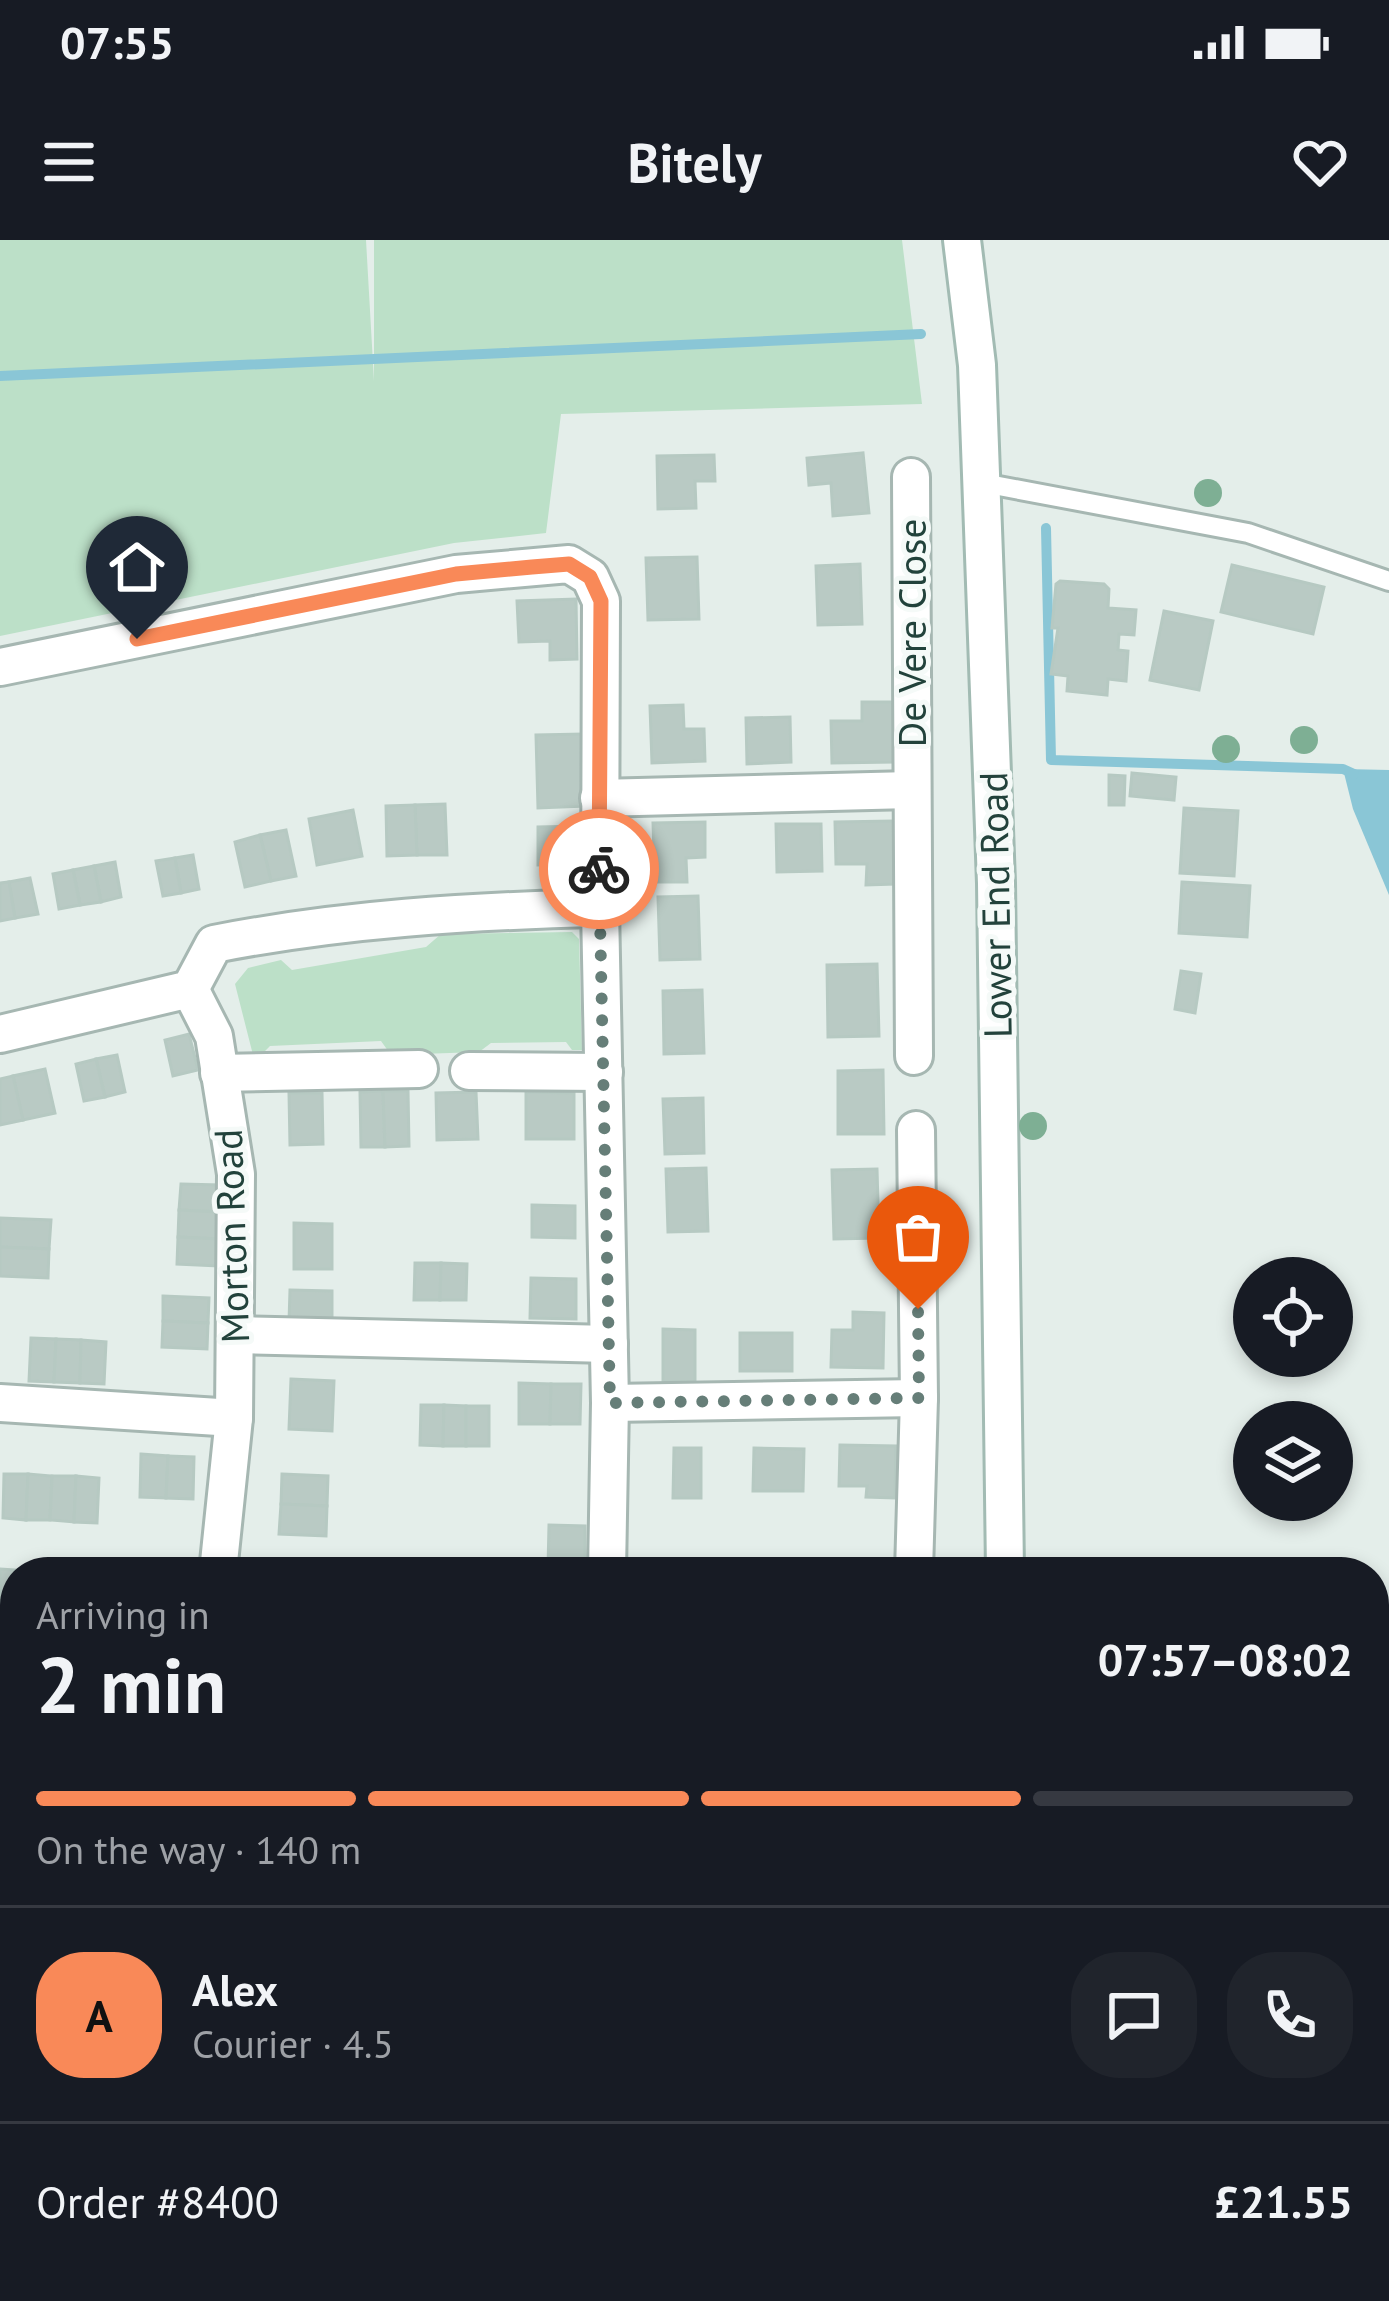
<!DOCTYPE html>
<html lang="en">
<head>
<meta charset="utf-8">
<style>
  :root { --surface:#171b24; --page:#20242c; --text:#f1f3f6; --muted:#9ea1a6; --line:#363941; --accent:#f98958 }
  body { margin:0; font-family:"PT Sans",sans-serif; background:var(--page); color:var(--text); height:100vh; display:flex; flex-direction:column; font-size:45px; white-space:nowrap }
  * { box-sizing:border-box; margin:0 }
  p { font-size:39px; color:var(--muted) }
  .icon { flex:none; width:66px; height:66px; fill:none; stroke:currentColor; stroke-width:2; stroke-linecap:round; stroke-linejoin:round }
  .map { position:relative; flex:1; overflow:hidden }
  .side { position:absolute; left:0px; top:1317px; width:1389px; height:744px; display:flex; flex-direction:column; background:var(--surface); border-radius:48px 48px 0 0; box-shadow:0 6px 18px #0003 }
  .side>* { flex:none }
  .fabs { position:absolute; left:1233px; top:1017px; display:grid; gap:24px }
  .fabs a { display:grid; place-items:center; width:120px; height:120px; border-radius:50%; background:var(--surface); box-shadow:0 6px 18px #0003; font-size:60px }
  .pin { position:absolute; display:grid; place-items:center; width:102px; height:102px; color:#fff; margin:-123px -51px; border-radius:50% 50% 50% 0; rotate:-45deg; box-shadow:0 0 12px #0007 }
  .pin .icon { rotate:45deg }
  .courier { position:absolute; display:grid; place-items:center; width:120px; height:120px; margin:-60px; border:9px solid #f98958; border-radius:50%; background:#fff; color:#222; box-shadow:0 3px 15px #0007 }
  .overview em { font-style:normal; font-weight:600 }
  .overview div { display:flex; flex-direction:column-reverse }
  .overview { display:flex; align-items:center; justify-content:space-between; height:204px; padding:0 36px }
  h1 { font-size:78px; font-weight:600; line-height:90px }
  .bar { display:grid; grid-template-columns:repeat(4,1fr); gap:18px 12px; align-content:center; height:144px; padding:0 36px }
  .bar i { height:15px; border-radius:9px; background:var(--line) }
  .bar .on { background:var(--accent) }
  .bar p { grid-column:span 4 }
  .line { display:flex; align-items:center; gap:30px; padding:0 36px; border-top:3px solid var(--line) }
  .line div { flex:1 }
  .round { display:grid; place-items:center; flex:none; width:126px; height:126px; border-radius:48px; background:var(--page) }
  .status { display:flex; justify-content:space-between; align-items:center; height:84px; padding:0 60px; background:var(--surface); direction:ltr }
  .status svg { height:33px; fill:currentColor }
  header { display:flex; justify-content:space-between; align-items:center; height:156px; padding:0 36px; background:var(--surface); font-size:54px; font-weight:600 }
  .map>svg:first-child { display:block }
  .green { fill:#bce0c8 }
  .water { fill:#8ac6d6 }
  .lines { fill:none; stroke-linecap:round; stroke-linejoin:round }
  .stream { stroke:#8ac6d6; stroke-width:10 }
  .building { fill:#b9cac4; stroke:#b6c9c2; stroke-width:3 }
  .lane-casing { stroke:#a6b7b2; stroke-width:24 }
  .street-casing { stroke:#a6b7b2; stroke-width:42 }
  .secondary-casing { stroke:#a2bbb3; stroke-width:42 }
  .lane { stroke:#fff; stroke-width:18 }
  .street { stroke:#fff; stroke-width:36 }
  .secondary { stroke:#fff; stroke-width:36 }
  .tree { fill:#7eaf94 }
  .done { stroke:#667e78; stroke-width:12; stroke-dasharray:0 21.6 }
  .route { stroke:#f98958; stroke-width:15 }
  .labels { text-anchor:middle; dominant-baseline:central; stroke-width:10; stroke-linejoin:round; paint-order:stroke }
  .street-label { font-size:39px; fill:#22423b; stroke:#f5faf8 }
</style>
</head>
<body>
<div class="status"><b>07:55</b><svg viewBox="0 0 49 12"><path d="M0 12V9h3v3zM5 12V6h3v6zM10 12V3h3v9zM15 12V0h3v12zM26 1h20v11H26zM47 4h2v5h-2z"/></svg></div>
<header><svg class="icon" aria-label="menu" viewBox="0 0 24 24"><path d="M4 6h16M4 12h16M4 18h16"/></svg>Bitely<svg class="icon" aria-label="heart" viewBox="0 0 24 24"><path d="M12 20l-8-8c-3-5 5-10 8-4 3-6 11-1 8 4z"/></svg></header>
<div class="map">
<svg width="1389" height="2061" viewBox="0 0 1389 2061">
  <rect width="100%" height="100%" fill="#e4eeea"/>
  <g class="green">
    <path d="M0 0H366L374 141V0H902L922 164 561 174 546 293 454 303 0 396Z"/>
    <path d="M572 692 579 699 582 810H572L566 802 491 803 479 812 391 815 381 801 270 806 261 815H253L235 744 248 728 281 720 292 730 426 707 441 694Z"/>
  </g>
  <path class="water" d="M1343 529 1389 530V655L1353 569Z"/>
  <g class="lines">
    <g class="stream">
      <path d="M0 136 921 94"/>
      <path d="M1046 288 1051 520 1343 529 1354 534"/>
    </g>
  </g>
  <g class="building">
    <path d="M863 213 869 273 833 276 831 243 809 245 807 218Z"/>
    <path d="M714 215 715 241H695L696 268 658 269 657 216Z"/>
    <path d="M697 317 699 379 648 380 646 318Z"/>
    <path d="M860 324 862 384 818 385 816 326Z"/>
    <path d="M1232 325 1324 347 1313 394 1221 372Z"/>
    <path d="M1060 341 1104 344 1109 349 1108 368 1136 370 1134 395 1119 394 1118 410 1128 411 1126 441 1108 439 1107 455 1067 451 1068 436 1051 434 1058 388H1052L1056 344Z"/>
    <path d="M576 359 577 419 550 420V401L519 402 517 361Z"/>
    <path d="M1164 371 1213 381 1199 450 1150 440Z"/>
    <path d="M862 462H893L894 522 832 523 831 481H862Z"/>
    <path d="M683 465 684 489H704L705 521 652 523 650 466Z"/>
    <path d="M790 477 791 522 747 524 746 478Z"/>
    <path d="M583 494 585 566 538 568 536 495Z"/>
    <path d="M1132 533 1176 537 1174 560 1130 556Z"/>
    <path d="M1109 535 1125 536 1124 565H1109Z"/>
    <path d="M445 564 447 615H417L415 565Z"/>
    <path d="M415 565 417 615 387 616 386 566Z"/>
    <path d="M1184 568 1238 571 1234 636 1180 633Z"/>
    <path d="M353 570 362 616 317 625 309 579Z"/>
    <path d="M893 581 895 644 866 645 867 624H836L835 582Z"/>
    <path d="M705 582V617L686 618 687 642H655L653 583Z"/>
    <path d="M776 584H821L822 631 777 632Z"/>
    <path d="M582 586 583 623 538 625V587Z"/>
    <path d="M286 590 296 636 271 641 260 595Z"/>
    <path d="M260 595 271 641 245 647 235 602Z"/>
    <path d="M193 615 199 649 181 653 175 618Z"/>
    <path d="M175 618 181 653 163 656 156 621Z"/>
    <path d="M115 622 121 657 101 662 94 626Z"/>
    <path d="M94 626 101 662 80 665 73 630Z"/>
    <path d="M73 630 80 665 59 669 53 634Z"/>
    <path d="M30 638 38 674 15 678 9 642Z"/>
    <path d="M9 642 15 678 0 681V643Z"/>
    <path d="M1182 642 1250 646 1247 697 1179 693Z"/>
    <path d="M698 656 700 719 660 720 658 657Z"/>
    <path d="M877 724 879 796 828 797 827 725Z"/>
    <path d="M1181 731 1201 734 1195 773 1175 769Z"/>
    <path d="M702 750 704 813 664 814 663 751Z"/>
    <path d="M189 794 198 830 173 836 165 800Z"/>
    <path d="M117 815 125 852 105 857 96 819Z"/>
    <path d="M96 819 105 857 84 861 76 824Z"/>
    <path d="M45 829 55 873 23 880 13 836Z"/>
    <path d="M883 830 884 894H838V831Z"/>
    <path d="M13 836 23 880 0 885V839Z"/>
    <path d="M383 851 385 907H361L360 852Z"/>
    <path d="M383 851H408L409 906 385 907Z"/>
    <path d="M476 852 478 899 437 900 436 853Z"/>
    <path d="M526 852 574 853V899H526Z"/>
    <path d="M289 853H322L323 904 290 905Z"/>
    <path d="M703 858 704 913 665 914 663 859Z"/>
    <path d="M706 928 708 991 668 992 666 929Z"/>
    <path d="M877 929 879 998 834 999 832 930Z"/>
    <path d="M181 944 220 945 219 972 179 970Z"/>
    <path d="M532 965 575 966V998L532 997Z"/>
    <path d="M179 970 219 972V999L178 997Z"/>
    <path d="M0 978 51 980 49 1009 0 1007Z"/>
    <path d="M294 983 332 984V1029H294Z"/>
    <path d="M178 997 219 999 218 1026 177 1024Z"/>
    <path d="M0 1007 49 1009 48 1038 0 1036Z"/>
    <path d="M415 1023H441L440 1060H414Z"/>
    <path d="M441 1023 467 1024 466 1060H440Z"/>
    <path d="M531 1038 576 1039V1079L530 1078Z"/>
    <path d="M290 1050 332 1051V1082H289Z"/>
    <path d="M163 1056 209 1058 208 1083 163 1081Z"/>
    <path d="M853 1072 884 1073 883 1128 831 1127 832 1090H853Z"/>
    <path d="M163 1081 208 1083 207 1109 162 1107Z"/>
    <path d="M663 1089 695 1090V1142H663Z"/>
    <rect x="740" y="1093" width="52" height="38"/>
    <path d="M31 1098 56 1099 54 1142 29 1141Z"/>
    <path d="M56 1099 81 1100 80 1143 54 1142Z"/>
    <path d="M81 1100 106 1102 104 1144 80 1143Z"/>
    <path d="M291 1139 334 1141 332 1191 289 1189Z"/>
    <path d="M519 1143 551 1144 550 1184H519Z"/>
    <path d="M551 1144H581L580 1184H550Z"/>
    <path d="M421 1165H444L443 1206 420 1205Z"/>
    <path d="M444 1165 466 1166V1206H443Z"/>
    <rect x="466" y="1166" width="23" height="40"/>
    <path d="M840 1205 896 1206 895 1258 866 1257 867 1246H839Z"/>
    <path d="M674 1208H701V1258H673Z"/>
    <path d="M754 1208 804 1209 803 1251H753Z"/>
    <path d="M141 1214 168 1216 166 1258 140 1257Z"/>
    <path d="M168 1216 194 1217 193 1259 166 1258Z"/>
    <path d="M4 1234H28L26 1280 3 1278Z"/>
    <path d="M28 1234 52 1236 50 1280H26Z"/>
    <path d="M282 1234 328 1236 327 1266 281 1264Z"/>
    <path d="M52 1236H76L74 1282 50 1280Z"/>
    <path d="M76 1236 99 1238 97 1283 74 1282Z"/>
    <path d="M281 1264 327 1266 326 1296 279 1294Z"/>
    <path d="M549 1285 585 1286V1329L548 1328Z"/>
    <rect x="272" y="1322" width="46" height="10"/>
    <path d="M0 1329 30 1331 15 1332V1359H0Z"/>
    <rect x="0" y="1359" width="15" height="29"/>
    <path d="M0 1388H15V1418L0 1417Z"/>
    <path d="M10 1649 15 1650V1698L0 1695Z"/>
    <path d="M18 2046H42L38 2061H14Z"/>
    <path d="M42 2046H67L63 2061H38Z"/>
    <path d="M737 2046H764L791 2052 789 2061H733Z"/>
  </g>
  <g class="lines">
    <defs>
      <path id="lane" d="M983 243 1248 293 1389 341"/>
      <g id="street">
        <path d="M911 237 914 816"/>
        <path d="M0 427 456 334 569 324 590 337 601 361 600 668 610 1163 607 1332"/>
        <path d="M599 558 911 550"/>
        <path d="M190 749 214 796 236 934 234 1178 218 1332"/>
        <path d="M0 794 190 749 214 704C341 679 470 671 600 668"/>
        <path d="M469 831 604 832"/>
        <path d="M219 833 419 829"/>
        <path d="M237 1095 609 1104"/>
        <path d="M0 1163 234 1178"/>
        <path d="M610 1163 919 1158"/>
        <path d="M914 1332 919 1158 916 890"/>
        <path d="M0 1602 15 1606"/>
        <path d="M0 1923 15 1927"/>
        <path d="M0 1997 15 2000"/>
        <path d="M213 2046 278 2061"/>
        <path d="M526 2046 589 2061"/>
      </g>
      <g id="secondary">
        <path d="M962 0 977 125 996 643 1005 1332"/>
        <path d="M1017 2046V2061"/>
      </g>
    </defs>
    <use href="#lane" class="lane-casing"/>
    <use href="#street" class="street-casing"/>
    <use href="#secondary" class="secondary-casing"/>
    <use href="#lane" class="lane"/>
    <use href="#street" class="street"/>
    <use href="#secondary" class="secondary"/>
  </g>
  <g class="tree">
    <circle cx="1208" cy="253" r="14"/>
    <circle cx="1304" cy="500" r="14"/>
    <circle cx="1226" cy="509" r="14"/>
    <circle cx="1033" cy="886" r="14"/>
  </g>
  <g class="lines">
    <path class="done" d="M599 629 610 1163 919 1158 918 1069"/>
    <path class="route" d="M137 399 456 334 532 327 569 324 590 337 601 361 599 629"/>
  </g>
  <g class="labels">
    <g class="street-label">
      <text transform="translate(911 393) rotate(-90)">De Vere Close</text>
      <text transform="translate(995 665) rotate(-91)">Lower End Road</text>
      <text transform="translate(231 996) rotate(-92)">Morton Road</text>
    </g>
  </g>
</svg>
<div class="fabs">
<a><svg class="icon" aria-label="locate" viewBox="0 0 24 24"><circle cx="12" cy="12" r="6"/><path d="M12 2v4M12 18v4M2 12h4M18 12h4"/></svg></a>
<a><svg class="icon" aria-label="layers" viewBox="0 0 24 24"><path d="M12 4l9 5-9 5-9-5zM3 14l9 5 9-5"/></svg></a>
</div>
<div class="pin" style="left:918px;top:1069px;background:#ea580c"><svg class="icon" aria-label="bag" viewBox="0 0 24 24"><path d="M5 8h14l-1 12H6zM9 8a3 3 0 0 1 6 0"/></svg></div>
<div class="pin" style="left:137px;top:399px;background:#1f2937"><svg class="icon" aria-label="home" viewBox="0 0 24 24"><path d="M3 11l9-7 9 7M6 9v11h12V9"/></svg></div>
<div class="courier" style="left:599px;top:629px"><svg class="icon" aria-label="bike" viewBox="0 0 24 24"><circle cx="6" cy="16" r="4"/><circle cx="18" cy="16" r="4"/><path d="M6 16l4-8h5l3 8M10 8l3 8H6M13 5h3"/></svg></div>
<section class="side">
<div class="overview"><div><h1>2 min</h1><p>Arriving in</p></div><em>07:57–08:02</em></div>
<div class="bar"><i class="on"></i><i class="on"></i><i class="on"></i><i></i><p>On the way · 140 m</p></div>
<div class="line" style="height:216px"><b class="round" style="background:var(--accent);color:#111">A</b><div><b>Alex</b><p>Courier · 4.5</p></div><a class="round"><svg class="icon" aria-label="chat" viewBox="0 0 24 24"><path d="M4 5h16v11H9l-5 4z"/></svg></a><a class="round"><svg class="icon" aria-label="phone" viewBox="0 0 24 24"><path d="M5 4h4l2 5-3 2q2 4 5 5l2-3 5 2v4C11 20 4 13 5 4z"/></svg></a></div>
<div class="line" style="height:156px"><div>Order #8400</div><b>£21.55</b></div>
</section>
</div>
</body>
</html>
